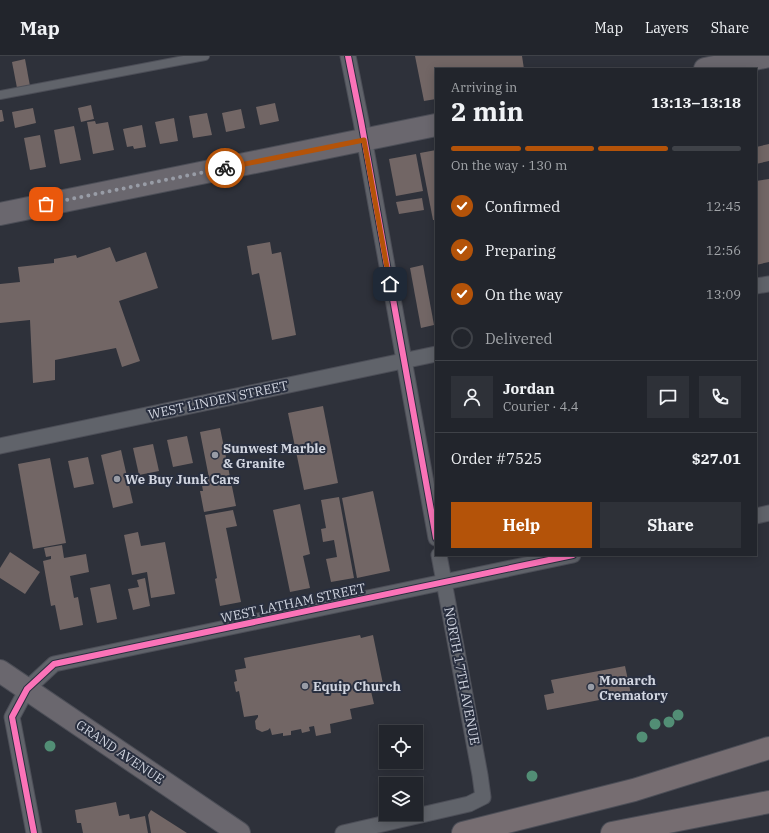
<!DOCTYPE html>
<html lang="en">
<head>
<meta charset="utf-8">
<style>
  :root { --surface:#22252c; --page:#2e3138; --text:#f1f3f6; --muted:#a2a5a9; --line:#3f4248; --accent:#b45309 }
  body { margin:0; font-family:"IBM Plex Serif",serif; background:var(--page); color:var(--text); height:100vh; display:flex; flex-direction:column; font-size:15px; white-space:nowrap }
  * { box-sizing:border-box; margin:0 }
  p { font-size:13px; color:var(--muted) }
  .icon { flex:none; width:22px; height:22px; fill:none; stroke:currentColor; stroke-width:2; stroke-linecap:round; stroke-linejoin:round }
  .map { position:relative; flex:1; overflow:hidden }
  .side { position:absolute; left:435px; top:12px; width:322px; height:488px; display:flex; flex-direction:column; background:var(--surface); border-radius:0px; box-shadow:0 2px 10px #0003,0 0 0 1px var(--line) }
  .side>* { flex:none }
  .buttons { position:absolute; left:379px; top:669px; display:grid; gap:8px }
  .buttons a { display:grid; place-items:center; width:44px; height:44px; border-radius:0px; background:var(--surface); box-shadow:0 2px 10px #0003,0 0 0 1px var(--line); font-size:20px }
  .pin { position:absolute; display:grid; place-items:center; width:34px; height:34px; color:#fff; margin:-17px; border-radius:8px; box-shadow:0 2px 6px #0006 }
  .courier { position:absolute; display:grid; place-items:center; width:40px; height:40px; margin:-20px; border:3px solid #b45309; border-radius:50%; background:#fff; color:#222; box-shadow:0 1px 5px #0007 }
  .head em { font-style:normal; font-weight:700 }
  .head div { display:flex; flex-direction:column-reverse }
  .head { display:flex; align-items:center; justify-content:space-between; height:68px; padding:0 16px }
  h1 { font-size:26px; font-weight:700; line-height:30px }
  .bar { display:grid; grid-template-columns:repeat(4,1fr); gap:6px 4px; align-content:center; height:48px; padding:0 16px }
  .bar i { height:5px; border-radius:3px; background:var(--line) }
  .bar .on { background:var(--accent) }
  .bar p { grid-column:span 4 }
  .line { display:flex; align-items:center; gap:10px; padding:0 16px; border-top:1px solid var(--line) }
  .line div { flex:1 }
  .round { display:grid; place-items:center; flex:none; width:42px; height:42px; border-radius:0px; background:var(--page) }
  ol { padding:0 16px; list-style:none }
  li { display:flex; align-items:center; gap:12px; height:44px }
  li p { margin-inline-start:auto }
  li .icon { padding:4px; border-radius:50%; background:var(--accent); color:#fff; stroke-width:4 }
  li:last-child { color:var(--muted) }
  li i { width:22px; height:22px; border:2px solid var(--line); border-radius:50% }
  .action { display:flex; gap:8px; margin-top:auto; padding:8px 16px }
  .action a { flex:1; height:46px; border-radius:0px; background:var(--accent); color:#fff; font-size:16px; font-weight:700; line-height:46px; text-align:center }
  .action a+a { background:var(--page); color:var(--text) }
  header { display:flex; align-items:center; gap:24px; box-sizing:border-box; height:56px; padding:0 20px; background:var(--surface); border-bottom:1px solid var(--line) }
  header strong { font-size:19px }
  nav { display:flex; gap:22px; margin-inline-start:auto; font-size:14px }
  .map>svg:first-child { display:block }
  .building { fill:#726665 }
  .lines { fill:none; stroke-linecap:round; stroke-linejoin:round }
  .lane-casing { stroke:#4c4e57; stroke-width:10 }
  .street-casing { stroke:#4c4e57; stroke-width:17 }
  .secondary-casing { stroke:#4c4e57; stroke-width:24 }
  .highway-casing { stroke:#4c4e57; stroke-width:24 }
  .lane { stroke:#60636a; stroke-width:8 }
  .street { stroke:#60636a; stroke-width:15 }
  .secondary { stroke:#6a676e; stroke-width:22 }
  .highway { stroke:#766d71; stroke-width:22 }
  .cycleway-casing { stroke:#292f3f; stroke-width:8 }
  .cycleway { stroke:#fb73b8; stroke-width:6 }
  .tree { fill:#528e75 }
  .done { stroke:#989ca6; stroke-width:4; stroke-dasharray:0 7.2 }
  .route { stroke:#b45309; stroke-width:5 }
  .poi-dot { fill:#989ca6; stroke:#292f3f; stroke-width:1.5 }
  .labels { text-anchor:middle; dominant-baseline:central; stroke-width:4; stroke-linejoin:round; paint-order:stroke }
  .street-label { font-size:13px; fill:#d1d5e0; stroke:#292f3f }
  .poi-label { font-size:13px; font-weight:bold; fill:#d1d5e0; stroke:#292f3f; text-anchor:start }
</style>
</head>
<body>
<header>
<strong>Map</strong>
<nav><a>Map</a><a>Layers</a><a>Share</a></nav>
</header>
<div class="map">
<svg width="769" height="777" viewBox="0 0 769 777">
  <rect width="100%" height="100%" fill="#2e313a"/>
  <g class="building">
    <path d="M415 0H522L524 13H436V43L424 45Z"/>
    <path d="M25 3 30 30 17 32 12 6Z"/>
    <path d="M275 47 279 65 260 69 256 51Z"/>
    <path d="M91 49 94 63 81 66 78 52Z"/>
    <path d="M33 52 36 67 15 72 12 56Z"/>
    <path d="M241 53 245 72 226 76 222 57Z"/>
    <path d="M0 54H2L4 65 0 66Z"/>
    <path d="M207 57 212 79 193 82 189 60Z"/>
    <path d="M174 62 178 85 160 88 155 66Z"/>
    <path d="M95 65 96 68 108 66 114 94 93 98 87 66Z"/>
    <path d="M142 69 146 91 134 93 133 90 127 91 123 73Z"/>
    <path d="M74 70 81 104 60 108 54 74Z"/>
    <path d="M40 79 46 111 30 114 24 82Z"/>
    <path d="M769 88V105L756 108V91Z"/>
    <path d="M436 94V164H433L420 97Z"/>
    <path d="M416 98 423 135 396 140 389 103Z"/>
    <path d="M769 123V206L756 209V125Z"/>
    <path d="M422 142 424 154 399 158 396 146Z"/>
    <path d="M270 186 272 198 281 196 296 279 272 284 259 217 252 219 247 190Z"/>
    <path d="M110 191 116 206 146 196 158 232 119 245 140 305 122 311 116 292 55 304V324L33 327 30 264 0 267V228L20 226 18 211 54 207V203L76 199 77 202Z"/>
    <path d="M423 209 434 269 421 272 410 212Z"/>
    <path d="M323 350 338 427 304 434 288 357Z"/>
    <path d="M220 372 236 450 204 456 200 435H203L201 424 209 422 200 376Z"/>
    <path d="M187 380 193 407 173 411 167 384Z"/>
    <path d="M153 388 159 415 139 419 133 392Z"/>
    <path d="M121 394 133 447 113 452 101 399Z"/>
    <path d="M88 401 94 428 74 432 68 405Z"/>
    <path d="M50 402 66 487 33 493 18 408Z"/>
    <path d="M373 435 390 515 357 522 342 442Z"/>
    <path d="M339 441 354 522 331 526 326 503 337 501 334 484 323 486 321 473 326 472 321 444Z"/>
    <path d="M300 448 310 498 303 500 310 532 290 536 273 454Z"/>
    <path d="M233 454 237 470 226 472 241 546 220 550 215 523 217 522 205 459Z"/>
    <path d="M138 476 141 490 165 486 175 538 151 542 147 516 132 519 124 479Z"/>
    <path d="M62 489 64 502 86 498 89 516 70 520 74 542 78 541 83 569 60 574 55 549 51 550 43 505 51 503V500L46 501 44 492Z"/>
    <path d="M10 496 40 516 25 538 0 522V512Z"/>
    <path d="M145 522 150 550 133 554 128 533 139 531 137 524Z"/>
    <path d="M110 528 117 563 97 567 90 532Z"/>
    <path d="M360 579 361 582 373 579 383 628 370 631 374 648 350 653 352 663 330 668 331 677 316 680 314 670 309 671 310 675 302 677 301 673 291 675V679L283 680V677L272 679 270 672 268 674 262 676 256 673 255 665 258 661V659L244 661 239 635 236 636 234 626 237 625 235 614 246 612 244 602Z"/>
    <path d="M625 610 631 638 547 654 544 639 554 637 551 624Z"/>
    <path d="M116 746 119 760 129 758 130 763 145 760 148 777H83L81 767H77L75 754Z"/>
    <path d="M151 754 187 777H151L148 759Z"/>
  </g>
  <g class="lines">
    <defs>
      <path id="lane" d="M0 39 205 0"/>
      <g id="street">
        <path d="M348 0 361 65 436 482"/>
        <path d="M756 230 769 228"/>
        <path d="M0 390 436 298"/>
        <path d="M756 460 769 457"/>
        <path d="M34 777 12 661 27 633 54 608 573 499"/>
        <path d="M343 777 469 748 483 741 480 719 439 499"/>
      </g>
      <g id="secondary">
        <path d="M705 13 769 0"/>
        <path d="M0 158 436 69"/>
        <path d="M0 615 239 777"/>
      </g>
      <g id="highway">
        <path d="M463 777 634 734 769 692"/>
        <path d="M612 777 769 746"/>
      </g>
    </defs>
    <use href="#lane" class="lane-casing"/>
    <use href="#street" class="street-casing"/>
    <use href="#secondary" class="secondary-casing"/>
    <use href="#highway" class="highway-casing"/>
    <use href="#lane" class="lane"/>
    <use href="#street" class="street"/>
    <use href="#secondary" class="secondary"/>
    <use href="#highway" class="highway"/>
    <defs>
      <g id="cycleway">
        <path d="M348 0 361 65 436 482"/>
        <path d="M34 777 12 661 27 633 54 608 573 499"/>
      </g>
    </defs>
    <use href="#cycleway" class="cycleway-casing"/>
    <use href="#cycleway" class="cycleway"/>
  </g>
  <g class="tree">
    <circle cx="678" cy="659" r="5.5"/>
    <circle cx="669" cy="666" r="5.5"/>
    <circle cx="655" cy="668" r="5.5"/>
    <circle cx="642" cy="681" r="5.5"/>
    <circle cx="50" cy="690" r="5.5"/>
    <circle cx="532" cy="720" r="5.5"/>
  </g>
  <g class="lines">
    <path class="done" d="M46 148 225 112"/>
    <path class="route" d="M225 112 364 84 390 228"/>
  </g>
  <g class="poi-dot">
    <circle cx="215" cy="399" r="4"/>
    <circle cx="117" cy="423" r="4"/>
    <circle cx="305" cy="630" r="4"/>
    <circle cx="591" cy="631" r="4"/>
  </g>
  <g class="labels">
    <g class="street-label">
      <text transform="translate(218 344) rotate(-12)">WEST LINDEN STREET</text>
      <text transform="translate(293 547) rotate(-12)">WEST LATHAM STREET</text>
      <text transform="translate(462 620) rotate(79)">NORTH 17TH AVENUE</text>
      <text transform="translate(120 696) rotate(34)">GRAND AVENUE</text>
    </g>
    <g class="poi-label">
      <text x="223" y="392">Sunwest Marble<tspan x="223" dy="15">&amp; Granite</tspan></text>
      <text x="125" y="423">We Buy Junk Cars</text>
      <text x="599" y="624">Monarch<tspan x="599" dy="15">Crematory</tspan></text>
      <text x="313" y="630">Equip Church</text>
    </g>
  </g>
</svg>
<div class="buttons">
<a><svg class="icon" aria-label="locate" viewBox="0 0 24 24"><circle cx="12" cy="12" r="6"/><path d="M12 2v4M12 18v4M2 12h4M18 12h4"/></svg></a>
<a><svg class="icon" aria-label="layers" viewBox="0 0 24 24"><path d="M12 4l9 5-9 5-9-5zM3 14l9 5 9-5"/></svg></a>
</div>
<div class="pin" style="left:46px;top:148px;background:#ea580c"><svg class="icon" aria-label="bag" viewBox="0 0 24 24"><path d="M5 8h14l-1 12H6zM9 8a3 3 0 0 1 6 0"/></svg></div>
<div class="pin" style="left:390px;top:228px;background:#1f2937"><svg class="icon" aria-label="home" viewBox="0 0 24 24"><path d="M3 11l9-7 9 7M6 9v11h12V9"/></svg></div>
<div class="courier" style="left:225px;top:112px"><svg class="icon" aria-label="bike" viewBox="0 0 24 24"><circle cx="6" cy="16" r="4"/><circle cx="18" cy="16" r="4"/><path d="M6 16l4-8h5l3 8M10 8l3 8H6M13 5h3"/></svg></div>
<section class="side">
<div class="head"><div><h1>2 min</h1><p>Arriving in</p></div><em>13:13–13:18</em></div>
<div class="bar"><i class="on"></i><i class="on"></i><i class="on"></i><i></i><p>On the way · 130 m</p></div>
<ol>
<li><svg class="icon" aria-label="check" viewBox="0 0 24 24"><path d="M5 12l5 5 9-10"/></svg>Confirmed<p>12:45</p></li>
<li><svg class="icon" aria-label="check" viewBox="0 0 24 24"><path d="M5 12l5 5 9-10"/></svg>Preparing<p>12:56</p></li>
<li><svg class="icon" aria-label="check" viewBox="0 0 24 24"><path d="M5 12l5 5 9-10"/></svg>On the way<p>13:09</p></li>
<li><i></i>Delivered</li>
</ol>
<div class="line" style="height:72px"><a class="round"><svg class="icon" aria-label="person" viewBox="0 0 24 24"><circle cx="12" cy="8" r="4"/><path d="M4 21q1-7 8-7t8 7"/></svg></a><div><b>Jordan</b><p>Courier · 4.4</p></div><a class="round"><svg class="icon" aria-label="chat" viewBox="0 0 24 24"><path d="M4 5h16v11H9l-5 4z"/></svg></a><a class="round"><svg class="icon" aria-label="phone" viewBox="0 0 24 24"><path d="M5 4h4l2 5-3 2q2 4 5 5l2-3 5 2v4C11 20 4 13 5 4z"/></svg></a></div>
<div class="line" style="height:52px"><div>Order #7525</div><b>$27.01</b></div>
<div class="action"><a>Help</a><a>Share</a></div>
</section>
</div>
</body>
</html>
